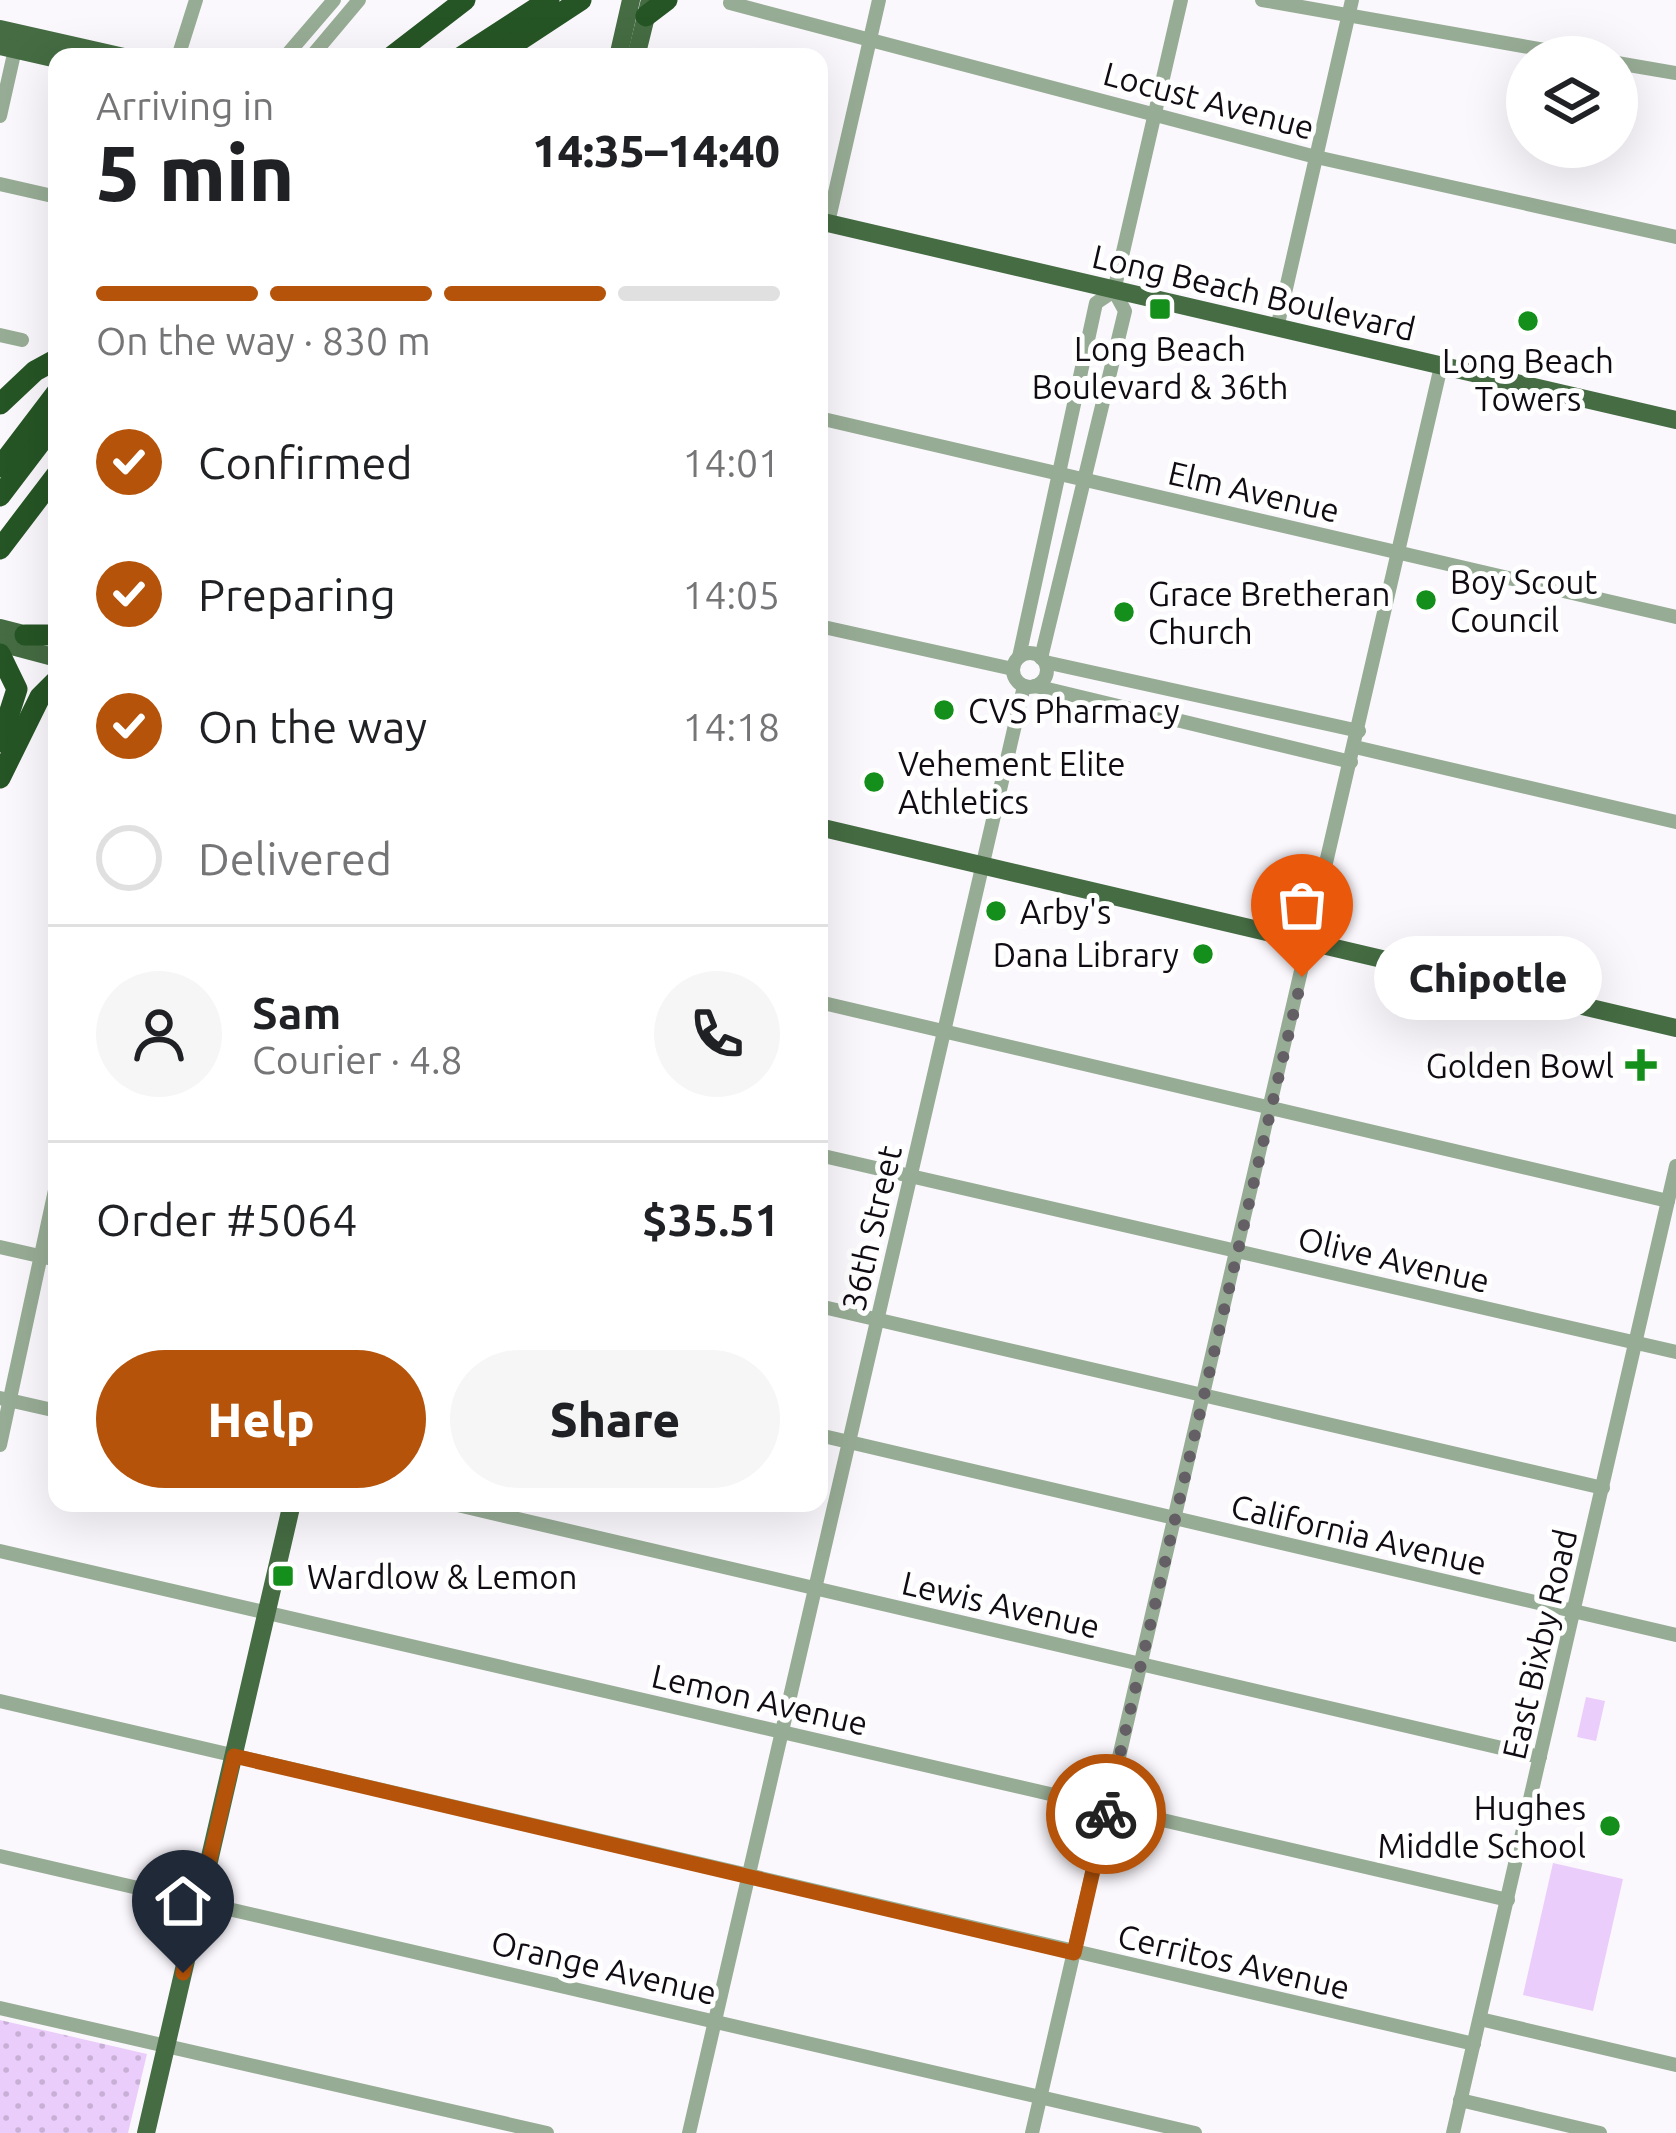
<!DOCTYPE html>
<html lang="en">
<head>
<meta charset="utf-8">
<style>
  :root { --surface:#fff; --page:#f6f6f6; --text:#202124; --muted:#757577; --line:#e0e0e0; --accent:#b45309 }
  body { margin:0; font-family:Ubuntu,sans-serif; background:var(--page); color:var(--text); height:100vh; display:flex; flex-direction:column; font-size:45px; white-space:nowrap }
  * { box-sizing:border-box; margin:0 }
  p { font-size:39px; color:var(--muted) }
  .icon { flex:none; width:66px; height:66px; fill:none; stroke:currentColor; stroke-width:2; stroke-linecap:round; stroke-linejoin:round }
  .map { position:relative; flex:1; overflow:hidden }
  .sheet { position:absolute; left:48px; top:48px; width:780px; height:1464px; display:flex; flex-direction:column; background:var(--surface); border-radius:24px; box-shadow:0 12px 48px #0002 }
  .sheet>* { flex:none }
  .controls { position:absolute; left:1506px; top:36px; display:grid; gap:24px }
  .controls a { display:grid; place-items:center; width:132px; height:132px; border-radius:50%; background:var(--surface); box-shadow:0 12px 48px #0002; font-size:60px }
  .pin { position:absolute; display:grid; place-items:center; width:102px; height:102px; color:#fff; margin:-123px -51px; border-radius:50% 50% 50% 0; rotate:-45deg; box-shadow:0 0 12px #0007 }
  .pin .icon { rotate:45deg }
  .courier { position:absolute; display:grid; place-items:center; width:120px; height:120px; margin:-60px; border:9px solid #b45309; border-radius:50%; background:#fff; color:#222; box-shadow:0 3px 15px #0007 }
  .bubble { position:absolute; height:84px; border-radius:42px; background:var(--surface); box-shadow:0 12px 48px #0002; font-size:39px; font-weight:800; line-height:84px; text-align:center }
  .summary em { font-style:normal; font-weight:800 }
  .summary div { display:flex; flex-direction:column-reverse }
  .summary { display:flex; align-items:center; justify-content:space-between; height:204px; padding:0 48px }
  h1 { font-size:78px; font-weight:800; line-height:90px }
  .bar { display:grid; grid-template-columns:repeat(4,1fr); gap:18px 12px; align-content:center; height:144px; padding:0 48px }
  .bar i { height:15px; border-radius:9px; background:var(--line) }
  .bar .selected { background:var(--accent) }
  .bar p { grid-column:span 4 }
  .line { display:flex; align-items:center; gap:30px; padding:0 48px; border-top:3px solid var(--line) }
  .line div { flex:1 }
  .round { display:grid; place-items:center; flex:none; width:126px; height:126px; border-radius:63px; background:var(--page) }
  ol { padding:0 48px; list-style:none }
  li { display:flex; align-items:center; gap:36px; height:132px }
  li p { margin-inline-start:auto }
  li .icon { padding:12px; border-radius:50%; background:var(--accent); color:#fff; stroke-width:4 }
  li:last-child { color:var(--muted) }
  li i { width:66px; height:66px; border:6px solid var(--line); border-radius:50% }
  .cta { display:flex; gap:24px; margin-top:auto; padding:24px 48px }
  .cta a { flex:1; height:138px; border-radius:72px; background:var(--accent); color:#fff; font-size:48px; font-weight:800; line-height:138px; text-align:center }
  .cta a+a { background:var(--page); color:var(--text) }
  .map>svg:first-child { display:block }
  .green { fill:url(#green-dots) }
  .pitch { fill:#eacdfa }
  .lines { fill:none; stroke-linecap:round; stroke-linejoin:round }
  .minor { stroke:#97ac95; stroke-width:14 }
  .major { stroke:#456c43; stroke-width:18 }
  .highway { stroke:#265525; stroke-width:21 }
  .done { stroke:#635f65; stroke-width:12; stroke-dasharray:0 21.6 }
  .route { stroke:#b45309; stroke-width:15 }
  .poi-dot { fill:#158f1b; stroke:#fff; stroke-width:4.5 }
  .labels { text-anchor:middle; dominant-baseline:central; stroke-width:10; stroke-linejoin:round; paint-order:stroke }
  .street-label { font-size:33px; fill:#110c13; stroke:#fff }
  .poi-label { font-size:33px; fill:#110c13; stroke:#fff; text-anchor:start }
</style>
</head>
<body>
<div class="map">
<svg width="1676" height="2133" viewBox="0 0 1676 2133">
  <defs>
    <pattern id="green-dots" width="8" height="8" patternUnits="userSpaceOnUse" patternTransform="scale(3)"><rect width="8" height="8" fill="#eacdfa"/><path d="M2 2h.1M6 6h.1" fill="none" stroke="#c8afd5" stroke-width="1.8" stroke-linecap="round"/></pattern>
  </defs>
  <rect width="100%" height="100%" fill="#fbf8fd"/>
  <path class="green" d="M0 2020 147 2054 128 2133H0Z"/>
  <g class="pitch">
    <path d="M1586 1697 1605 1701 1596 1741 1577 1737Z"/>
    <path d="M1553 1863 1623 1879 1593 2011 1523 1995Z"/>
  </g>
  <g class="lines">
    <g class="minor">
      <path d="M1262 0 1585 57"/>
      <path d="M730 3 1316 157 1676 237"/>
      <path d="M178 57 196 0"/>
      <path d="M285 57 334 0"/>
      <path d="M311 57 359 0"/>
      <path d="M1617 63 1676 73"/>
      <path d="M0 116 16 45"/>
      <path d="M0 184 57 197"/>
      <path d="M828 223 879 0"/>
      <path d="M1277 328 1352 0"/>
      <path d="M0 335 22 340"/>
      <path d="M819 418 1676 617"/>
      <path d="M819 626 1013 669"/>
      <circle cx="1030" cy="670" r="17"/>
      <path d="M1019 657 1096 303 1114 291"/>
      <path d="M1041 658 1125 311 1114 291 1181 0"/>
      <path d="M1045 662 1359 731"/>
      <path d="M1035 686 1351 762"/>
      <path d="M1355 747 1676 822"/>
      <path d="M819 1002 1668 1201"/>
      <path d="M819 1155 1676 1352"/>
      <path d="M0 1247 57 1260"/>
      <path d="M819 1306 1603 1488"/>
      <path d="M0 1398 57 1411"/>
      <path d="M819 1435 1676 1635"/>
      <path d="M0 1445 57 1181"/>
      <path d="M449 1503 1540 1757"/>
      <path d="M0 1551 1508 1900"/>
      <path d="M0 1701 1474 2044"/>
      <path d="M0 1856 1195 2133"/>
      <path d="M0 2008 547 2133"/>
      <path d="M1480 2019 1676 2065"/>
      <path d="M1460 2100 1600 2133"/>
      <path d="M689 2133 1024 686"/>
      <path d="M1032 2133 1441 366"/>
      <path d="M1453 2133 1676 1166"/>
    </g>
    <g class="major">
      <path d="M0 29 124 57"/>
      <path d="M0 46 57 59"/>
      <path d="M618 57 631 0"/>
      <path d="M636 57 650 0"/>
      <path d="M819 221 1676 420"/>
      <path d="M0 628 35 637"/>
      <path d="M0 643 57 658"/>
      <path d="M819 827 1676 1028"/>
      <path d="M146 2133 292 1503"/>
    </g>
    <g class="highway">
      <path d="M646 16 667 0"/>
      <path d="M391 57 465 0"/>
      <path d="M461 57 549 0"/>
      <path d="M494 57 581 0"/>
      <path d="M0 404 35 371 57 359"/>
      <path d="M0 467 57 392"/>
      <path d="M0 496 57 421"/>
      <path d="M0 549 57 474"/>
      <path d="M25 635H57"/>
      <path d="M0 654 17 689 0 742"/>
      <path d="M0 778 40 697 57 680"/>
    </g>
  </g>
  <g class="lines">
    <path class="done" d="M1106 1814 1302 977"/>
    <path class="route" d="M183 1973 234 1756 1074 1953 1106 1814"/>
  </g>
  <g class="poi-dot">
    <rect x="1148" y="297" width="24" height="24" rx="6"/>
    <circle cx="1528" cy="321" r="12"/>
    <circle cx="1426" cy="600" r="12"/>
    <circle cx="1124" cy="612" r="12"/>
    <circle cx="944" cy="710" r="12"/>
    <circle cx="874" cy="782" r="12"/>
    <circle cx="996" cy="911" r="12"/>
    <circle cx="1203" cy="954" r="12"/>
    <path d="M1635 1047h12v12h12v12h-12v12h-12v-12h-12v-12h12z"/>
    <rect x="271" y="1564" width="24" height="24" rx="6"/>
    <circle cx="1610" cy="1826" r="12"/>
  </g>
  <g class="labels">
    <g class="street-label">
      <text transform="translate(1209 100) rotate(15)">Locust Avenue</text>
      <text transform="translate(1254 292) rotate(13)">Long Beach Boulevard</text>
      <text transform="translate(1254 491) rotate(13)">Elm Avenue</text>
      <text transform="translate(871 1228) rotate(-77)">36th Street</text>
      <text transform="translate(1394 1259) rotate(13)">Olive Avenue</text>
      <text transform="translate(1359 1534) rotate(13)">California Avenue</text>
      <text transform="translate(1001 1604) rotate(13)">Lewis Avenue</text>
      <text transform="translate(1539 1644) rotate(-77)">East Bixby Road</text>
      <text transform="translate(760 1699) rotate(13)">Lemon Avenue</text>
      <text transform="translate(1234 1961) rotate(13)">Cerritos Avenue</text>
      <text transform="translate(604 1967) rotate(13)">Orange Avenue</text>
    </g>
    <g class="poi-label">
      <text x="1160" y="348" text-anchor="middle">Long Beach<tspan x="1160" dy="38">Boulevard &amp; 36th</tspan></text>
      <text x="1528" y="360" text-anchor="middle">Long Beach<tspan x="1528" dy="38">Towers</tspan></text>
      <text x="1450" y="581">Boy Scout<tspan x="1450" dy="38">Council</tspan></text>
      <text x="1148" y="593">Grace Bretheran<tspan x="1148" dy="38">Church</tspan></text>
      <text x="968" y="710">CVS Pharmacy</text>
      <text x="898" y="763">Vehement Elite<tspan x="898" dy="38">Athletics</tspan></text>
      <text x="1020" y="911">Arby's</text>
      <text x="1179" y="954" text-anchor="end">Dana Library</text>
      <text x="1614" y="1065" text-anchor="end">Golden Bowl</text>
      <text x="307" y="1576">Wardlow &amp; Lemon</text>
      <text x="1586" y="1807" text-anchor="end">Hughes<tspan x="1586" dy="38">Middle School</tspan></text>
    </g>
  </g>
</svg>
<div class="controls">
<a><svg class="icon" aria-label="layers" viewBox="0 0 24 24"><path d="M12 4l9 5-9 5-9-5zM3 14l9 5 9-5"/></svg></a>
</div>
<div class="pin" style="left:1302px;top:977px;background:#ea580c"><svg class="icon" aria-label="bag" viewBox="0 0 24 24"><path d="M5 8h14l-1 12H6zM9 8a3 3 0 0 1 6 0"/></svg></div>
<div class="pin" style="left:183px;top:1973px;background:#1f2937"><svg class="icon" aria-label="home" viewBox="0 0 24 24"><path d="M3 11l9-7 9 7M6 9v11h12V9"/></svg></div>
<div class="courier" style="left:1106px;top:1814px"><svg class="icon" aria-label="bike" viewBox="0 0 24 24"><circle cx="6" cy="16" r="4"/><circle cx="18" cy="16" r="4"/><path d="M6 16l4-8h5l3 8M10 8l3 8H6M13 5h3"/></svg></div>
<div class="bubble" style="left:1374px;top:936px;width:228px">Chipotle</div>
<section class="sheet">
<div class="summary"><div><h1>5 min</h1><p>Arriving in</p></div><em>14:35–14:40</em></div>
<div class="bar"><i class="selected"></i><i class="selected"></i><i class="selected"></i><i></i><p>On the way · 830 m</p></div>
<ol>
<li><svg class="icon" aria-label="check" viewBox="0 0 24 24"><path d="M5 12l5 5 9-10"/></svg>Confirmed<p>14:01</p></li>
<li><svg class="icon" aria-label="check" viewBox="0 0 24 24"><path d="M5 12l5 5 9-10"/></svg>Preparing<p>14:05</p></li>
<li><svg class="icon" aria-label="check" viewBox="0 0 24 24"><path d="M5 12l5 5 9-10"/></svg>On the way<p>14:18</p></li>
<li><i></i>Delivered</li>
</ol>
<div class="line" style="height:216px"><a class="round"><svg class="icon" aria-label="person" viewBox="0 0 24 24"><circle cx="12" cy="8" r="4"/><path d="M4 21q1-7 8-7t8 7"/></svg></a><div><b>Sam</b><p>Courier · 4.8</p></div><a class="round"><svg class="icon" aria-label="phone" viewBox="0 0 24 24"><path d="M5 4h4l2 5-3 2q2 4 5 5l2-3 5 2v4C11 20 4 13 5 4z"/></svg></a></div>
<div class="line" style="height:156px"><div>Order #5064</div><b>$35.51</b></div>
<div class="cta"><a>Help</a><a>Share</a></div>
</section>
</div>
</body>
</html>
